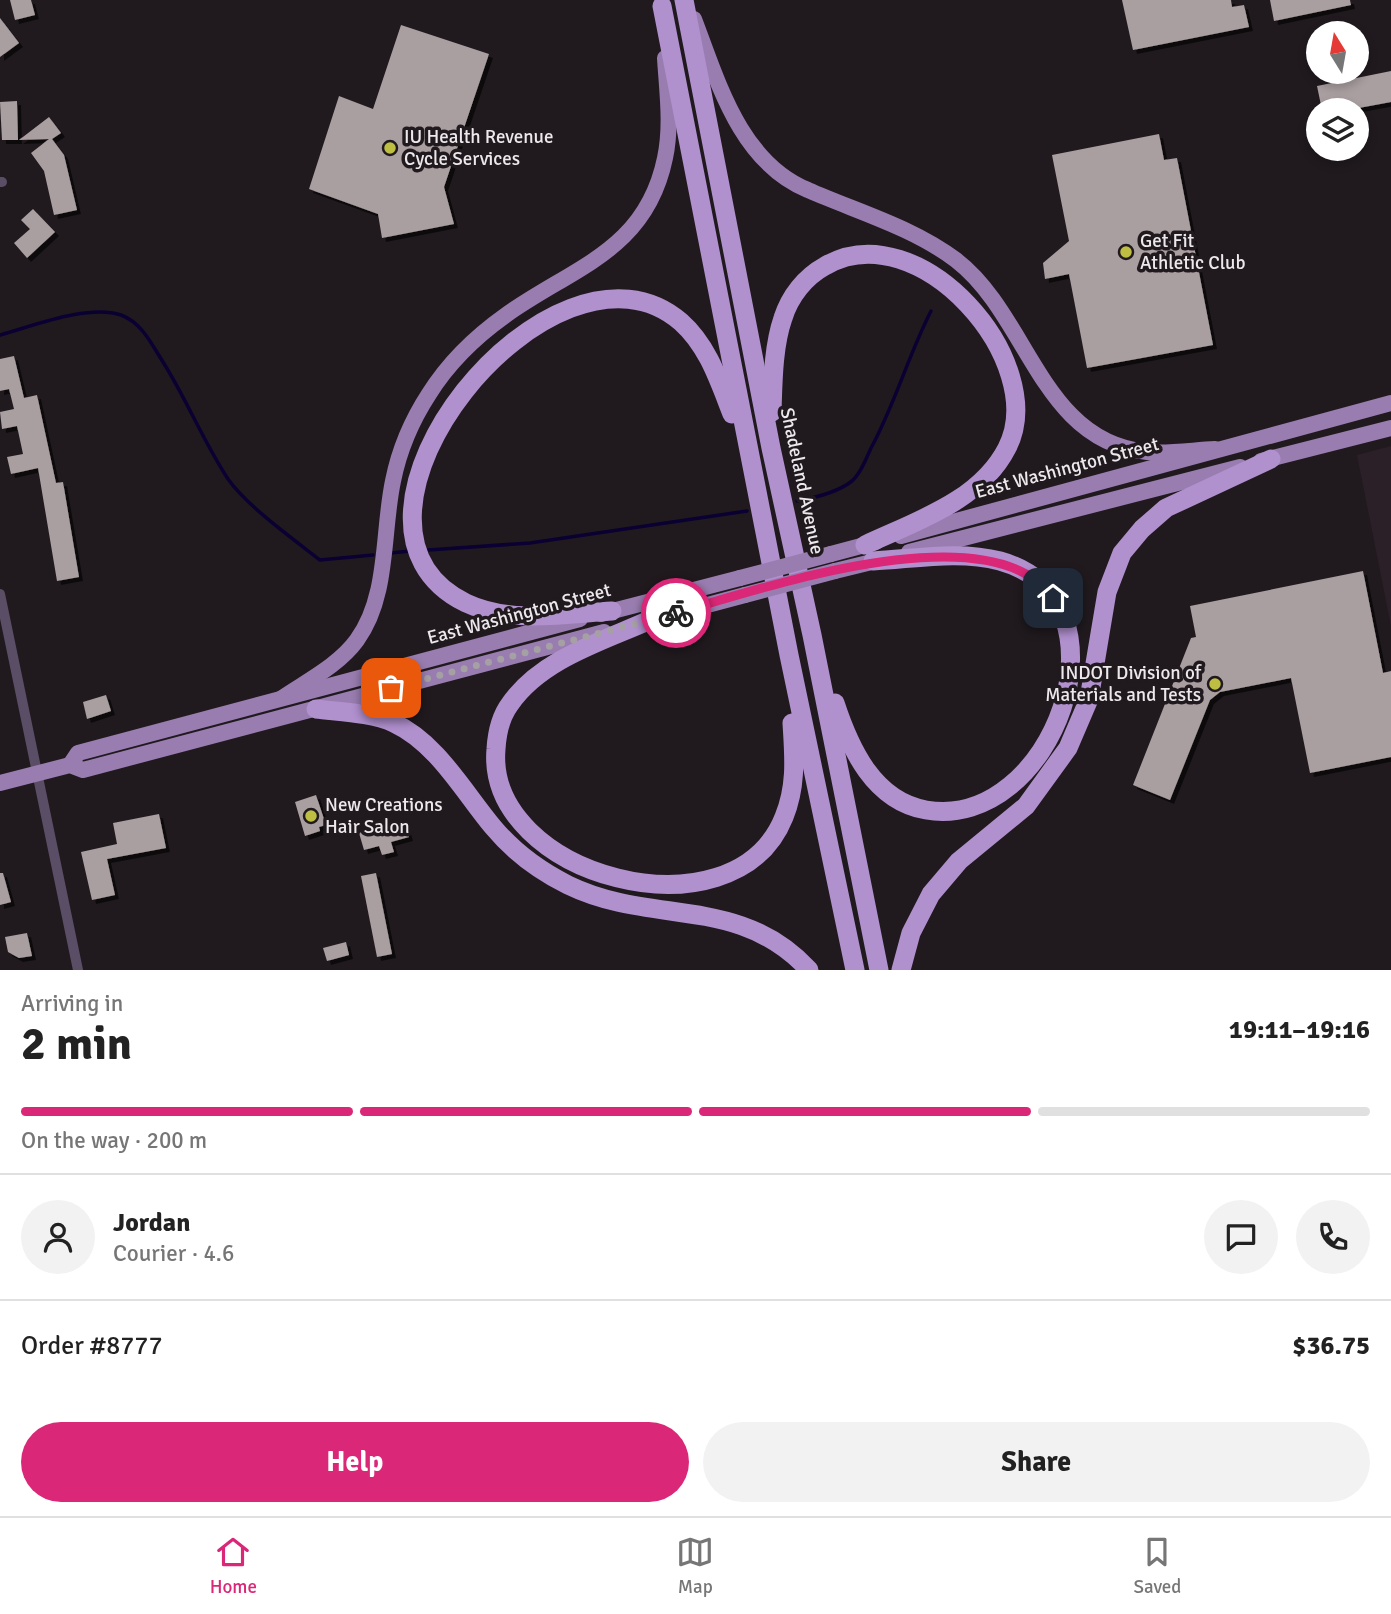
<!DOCTYPE html>
<html lang="en">
<head>
<meta charset="utf-8">
<style>
  :root { --surface:#fff; --page:#f2f2f2; --text:#222; --muted:#767676; --line:#e0e0e0; --accent:#db2777 }
  body { margin:0; font-family:Signika,sans-serif; background:var(--page); color:var(--text); height:100vh; display:flex; flex-direction:column; font-size:26px; white-space:nowrap }
  * { box-sizing:border-box; margin:0 }
  p { font-size:23px; color:var(--muted) }
  .icon { flex:none; width:38px; height:38px; fill:none; stroke:currentColor; stroke-width:2; stroke-linecap:round; stroke-linejoin:round }
  .map { position:relative; height:970px; overflow:hidden }
  .sheet { display:flex; flex-direction:column; background:var(--surface); flex:1 }
  .sheet>* { flex:none }
  .needle { width:46px; rotate:349deg }
  .buttons { position:absolute; left:1306px; top:21px; display:grid; gap:14px }
  .buttons a { display:grid; place-items:center; width:63px; height:63px; border-radius:50%; background:var(--surface); box-shadow:0 4px 10px #0003; font-size:35px }
  .pin { position:absolute; display:grid; place-items:center; width:60px; height:60px; color:#fff; margin:-30px; border-radius:14px; box-shadow:0 4px 10px #0006 }
  .courier { position:absolute; display:grid; place-items:center; width:70px; height:70px; margin:-35px; border:5px solid #db2777; border-radius:50%; background:#fff; color:#222; box-shadow:0 2px 9px #0007 }
  .headline em { font-style:normal; font-weight:700 }
  .headline div { display:flex; flex-direction:column-reverse }
  .headline { display:flex; align-items:center; justify-content:space-between; height:119px; padding:0 21px }
  h1 { font-size:46px; font-weight:700; line-height:52px }
  .bar { display:grid; grid-template-columns:repeat(4,1fr); gap:10px 7px; align-content:center; height:84px; padding:0 21px }
  .bar i { height:9px; border-radius:5px; background:var(--line) }
  .bar .on { background:var(--accent) }
  .bar p { grid-column:span 4 }
  .line { display:flex; align-items:center; gap:18px; padding:0 21px; border-top:2px solid var(--line) }
  .line div { flex:1 }
  .round { display:grid; place-items:center; flex:none; width:74px; height:74px; border-radius:37px; background:var(--page) }
  .cta { display:flex; gap:14px; margin-top:auto; padding:14px 21px }
  .cta a { flex:1; height:80px; border-radius:42px; background:var(--accent); color:#fff; font-size:28px; font-weight:700; line-height:80px; text-align:center }
  .cta a+a { background:var(--page); color:var(--text) }
  .tab-bar { display:flex; justify-content:space-around; align-items:center; height:98px; border-top:2px solid var(--line); background:var(--surface); font-size:19px; color:var(--muted) }
  .tab-bar a { display:grid; justify-items:center; gap:4px }
  .tab-bar .on { color:var(--accent) }
  .map>svg:first-child { display:block }
  .built { fill:#2b1f28 }
  .lines { fill:none; stroke-linecap:round; stroke-linejoin:round }
  .stream { stroke:#0b0032; stroke-width:3.5 }
  .building { fill:#a99ea0; filter:url(#shadow) }
  .street { stroke:#5a4d66; stroke-width:10 }
  .primary { stroke:#997db0; stroke-width:16 }
  .highway { stroke:#b190ce; stroke-width:19 }
  .primary-bridge { stroke:#997db0; stroke-width:16 }
  .done { stroke:#a5a0a4; stroke-width:7; stroke-dasharray:0 12.6 }
  .route { stroke:#db2777; stroke-width:9 }
  .poi-dot { fill:#bebf42; stroke:#201a1f; stroke-width:2.5 }
  .labels { text-anchor:middle; dominant-baseline:central; stroke-width:7; stroke-linejoin:round; paint-order:stroke }
  .poi-label { font-size:19px; fill:#ede8ec; stroke:#201a1f; text-anchor:start }
  .street-label { font-size:19px; fill:#ede8ec; stroke:#201a1f }
</style>
</head>
<body>
<div class="map">
<svg width="1391" height="970" viewBox="0 0 1391 970">
  <defs>
    <filter id="shadow"><feDropShadow dx="4" dy="4" stdDeviation="0" flood-color="#0009"/></filter>
  </defs>
  <rect width="100%" height="100%" fill="#201a1f"/>
  <path class="built" d="M1391 446V626L1357 455Z"/>
  <g class="lines">
    <g class="stream">
      <path d="M0 335C33 326 88 304 121 315 142 323 151 343 163 362 187 400 203 441 228 479 247 506 293 539 320 560L373 555"/>
      <path d="M797 501C814 498 838 492 852 481 861 473 866 459 871 448 895 404 908 356 931 311"/>
      <path d="M428 550 530 543 747 511"/>
      <path d="M391 553 410 551"/>
    </g>
  </g>
  <g class="building">
    <path d="M10 0H31L35 15 15 20Z"/>
    <path d="M1122 0H1231L1232 7 1244 5 1249 27 1133 50Z"/>
    <path d="M1270 0H1350L1351 5 1274 21Z"/>
    <path d="M0 18 19 43 0 57Z"/>
    <path d="M401 25 489 54 444 187 454 224 382 238 378 214 309 189 339 96 373 109Z"/>
    <path d="M1391 71V102L1348 110H1322L1317 86Z"/>
    <path d="M17 101 18 140H2L0 102Z"/>
    <path d="M49 117 61 133 52 139 64 155 77 210 54 215 44 171 31 153 49 139 19 140Z"/>
    <path d="M1159 134 1164 160 1177 158 1213 345 1087 368 1069 274 1045 279 1043 263 1069 241 1052 155Z"/>
    <path d="M33 209 55 232 27 258 14 243 30 229 21 220Z"/>
    <path d="M14 356 24 398 37 395 56 483 63 482 79 577 57 581 38 468 11 474 7 457 23 454 17 426 2 429 0 412 14 409 9 389 0 391V359Z"/>
    <path d="M1363 571 1383 673 1391 671V757L1310 773 1291 678 1220 692 1210 700 1170 800 1133 785 1191 638 1196 637 1190 606Z"/>
    <path d="M106 695 111 711 87 719 83 702Z"/>
    <path d="M316 795 326 825 319 827 320 831 305 836 295 802Z"/>
    <path d="M159 814 166 848 107 859 115 895 92 900 81 852 117 844 113 823Z"/>
    <path d="M404 820 409 837 391 842 394 852 382 855 379 846 364 850 359 833Z"/>
    <path d="M0 873H3L11 902 0 905Z"/>
    <path d="M376 873 392 954 377 957 361 876Z"/>
    <path d="M27 933 32 956 19 958 8 952 5 937Z"/>
    <path d="M346 942 349 955 327 961 323 948Z"/>
  </g>
  <g class="lines">
    <g class="street">
      <path d="M0 182H2"/>
      <path d="M0 594 78 970"/>
    </g>
    <g class="primary">
      <path d="M694 19C718 82 740 162 808 190 858 212 912 227 956 260 1029 316 1041 442 1147 452 1169 454 1193 450 1215 449"/>
      <path d="M1261 461 1391 428"/>
      <path d="M901 536 1391 403"/>
      <path d="M909 552 1240 467"/>
      <path d="M831 554 876 542"/>
      <path d="M835 571 884 559"/>
      <path d="M601 614 740 578"/>
      <path d="M640 623 745 595"/>
      <path d="M282 698C307 681 339 665 357 640 389 596 382 533 393 481 399 451 412 420 429 394 449 362 475 337 506 315 573 267 646 251 665 158 672 126 667 91 665 58"/>
      <path d="M70 765 78 753 580 619"/>
      <path d="M0 783 70 765 83 770 604 632"/>
    </g>
    <g class="highway">
      <path d="M684 0 771 448 812 635 879 970"/>
      <path d="M662 6 789 655 855 970"/>
      <path d="M772 412C773 382 773 347 783 318 790 296 805 277 825 266 919 211 1051 363 1007 448 980 501 916 521 865 545"/>
      <path d="M612 611C565 614 510 624 466 603 302 523 554 212 681 322 708 346 719 381 732 414"/>
      <path d="M650 620C603 641 541 659 510 704 501 716 497 733 496 749 485 876 734 943 784 817 797 785 794 756 792 723"/>
      <path d="M835 703C850 749 874 801 926 810 1052 832 1138 599 1000 561 959 550 914 559 873 561"/>
      <path d="M316 709C340 712 372 713 394 723 437 743 463 791 493 827 513 851 540 871 568 885 652 926 739 894 809 970"/>
      <path d="M901 970 911 933 931 894 959 861 1026 806 1068 748 1089 699 1107 592 1122 553 1142 529 1166 508 1271 459"/>
    </g>
    <g class="primary-bridge">
      <path d="M740 578 831 554"/>
      <path d="M745 595 835 571"/>
    </g>
  </g>
  <g class="lines">
    <path class="done" d="M391 688 676 613"/>
    <path class="route" d="M676 613C761 589 991 509 1053 598"/>
  </g>
  <g class="poi-dot">
    <circle cx="390" cy="148" r="7"/>
    <circle cx="1126" cy="252" r="7"/>
    <circle cx="1215" cy="684" r="7"/>
    <circle cx="311" cy="816" r="7"/>
  </g>
  <g class="labels">
    <g class="poi-label">
      <text x="404" y="137">IU Health Revenue<tspan x="404" dy="22">Cycle Services</tspan></text>
      <text x="1140" y="241">Get Fit<tspan x="1140" dy="22">Athletic Club</tspan></text>
      <text x="1201" y="673" text-anchor="end">INDOT Division of<tspan x="1201" dy="22">Materials and Tests</tspan></text>
      <text x="325" y="805">New Creations<tspan x="325" dy="22">Hair Salon</tspan></text>
    </g>
    <g class="street-label">
      <text transform="translate(1067 468) rotate(-15)">East Washington Street</text>
      <text transform="translate(802 481) rotate(78)">Shadeland Avenue</text>
      <text transform="translate(519 614) rotate(-15)">East Washington Street</text>
    </g>
  </g>
</svg>
<div class="buttons">
<a><svg class="needle" viewBox="-14 -14 28 28"><path d="M0-13l5 13h-10z" fill="#e53935"/><path d="M0 13l5-13h-10z" fill="#767676"/></svg></a>
<a><svg class="icon" aria-label="layers" viewBox="0 0 24 24"><path d="M12 4l9 5-9 5-9-5zM3 14l9 5 9-5"/></svg></a>
</div>
<div class="pin" style="left:391px;top:688px;background:#ea580c"><svg class="icon" aria-label="bag" viewBox="0 0 24 24"><path d="M5 8h14l-1 12H6zM9 8a3 3 0 0 1 6 0"/></svg></div>
<div class="pin" style="left:1053px;top:598px;background:#1f2937"><svg class="icon" aria-label="home" viewBox="0 0 24 24"><path d="M3 11l9-7 9 7M6 9v11h12V9"/></svg></div>
<div class="courier" style="left:676px;top:613px"><svg class="icon" aria-label="bike" viewBox="0 0 24 24"><circle cx="6" cy="16" r="4"/><circle cx="18" cy="16" r="4"/><path d="M6 16l4-8h5l3 8M10 8l3 8H6M13 5h3"/></svg></div>
</div>
<section class="sheet">
<div class="headline"><div><h1>2 min</h1><p>Arriving in</p></div><em>19:11–19:16</em></div>
<div class="bar"><i class="on"></i><i class="on"></i><i class="on"></i><i></i><p>On the way · 200 m</p></div>
<div class="line" style="height:126px"><a class="round"><svg class="icon" aria-label="person" viewBox="0 0 24 24"><circle cx="12" cy="8" r="4"/><path d="M4 21q1-7 8-7t8 7"/></svg></a><div><b>Jordan</b><p>Courier · 4.6</p></div><a class="round"><svg class="icon" aria-label="chat" viewBox="0 0 24 24"><path d="M4 5h16v11H9l-5 4z"/></svg></a><a class="round"><svg class="icon" aria-label="phone" viewBox="0 0 24 24"><path d="M5 4h4l2 5-3 2q2 4 5 5l2-3 5 2v4C11 20 4 13 5 4z"/></svg></a></div>
<div class="line" style="height:91px"><div>Order #8777</div><b>$36.75</b></div>
<div class="cta"><a>Help</a><a>Share</a></div>
</section>
<nav class="tab-bar">
<a class="on"><svg class="icon" aria-label="home" viewBox="0 0 24 24"><path d="M3 11l9-7 9 7M6 9v11h12V9"/></svg>Home</a>
<a><svg class="icon" aria-label="map" viewBox="0 0 24 24"><path d="M3 6l6-2 6 2 6-2v14l-6 2-6-2-6 2zM9 4v14M15 6v14"/></svg>Map</a>
<a><svg class="icon" aria-label="saved" viewBox="0 0 24 24"><path d="M7 4h10v16l-5-4-5 4z"/></svg>Saved</a>
</nav>
</body>
</html>
